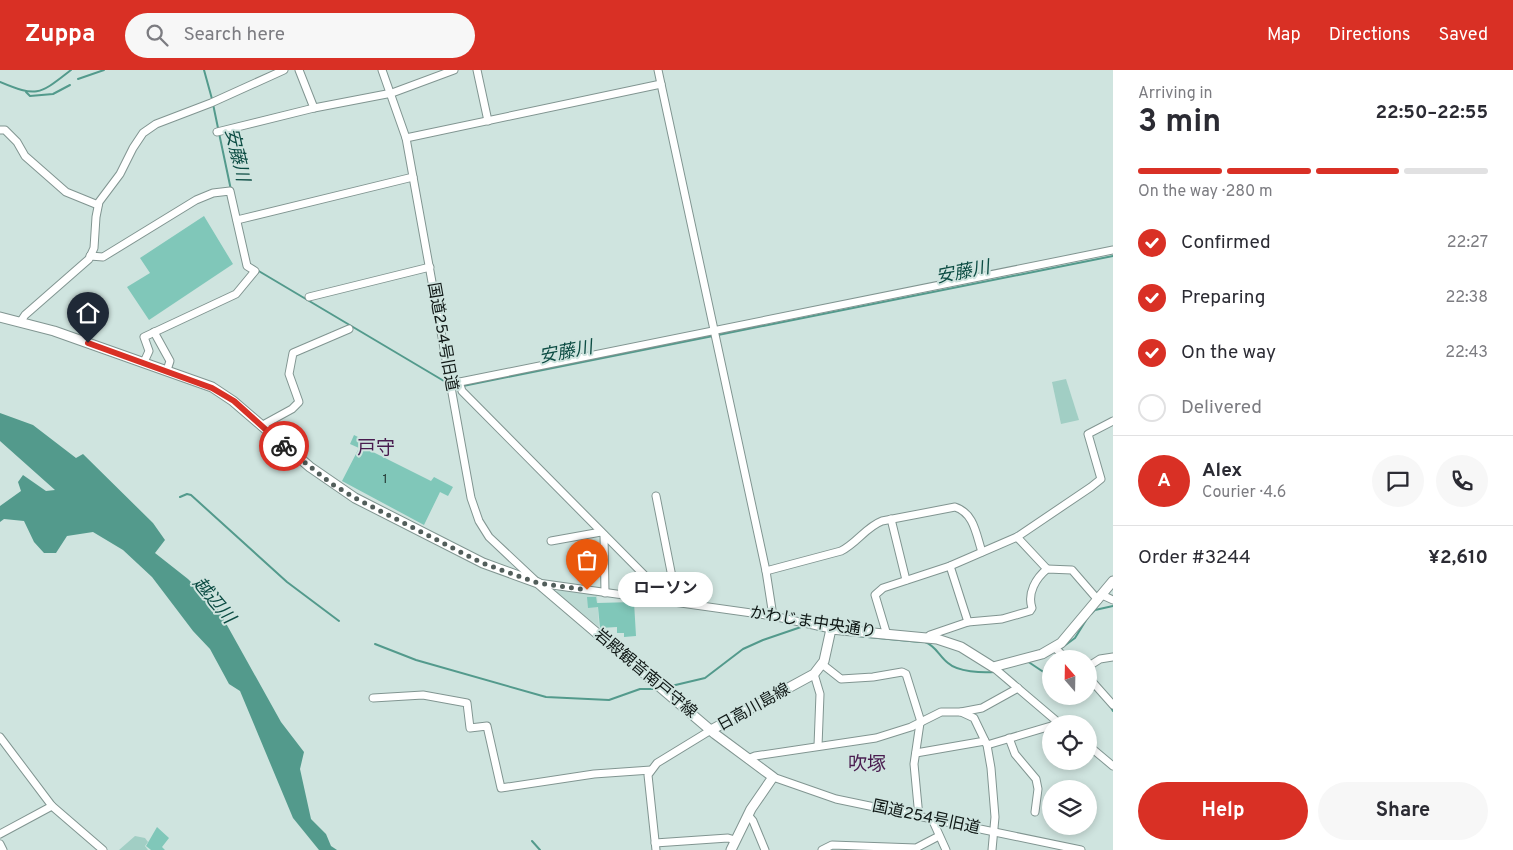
<!DOCTYPE html>
<html lang="en">
<head>
<meta charset="utf-8">
<style>
  :root { --surface:#fff; --page:#f7f7f7; --text:#2b2b33; --muted:#7c7c81; --line:#e1e1e2; --accent:#d93025 }
  body { margin:0; font-family:Overpass,"Noto Sans JP",sans-serif; background:var(--page); color:var(--text); height:100vh; display:flex; flex-direction:column; font-size:19px; white-space:nowrap }
  * { box-sizing:border-box; margin:0 }
  p { font-size:16px; color:var(--muted) }
  .icon { flex:none; width:28px; height:28px; fill:none; stroke:currentColor; stroke-width:2; stroke-linecap:round; stroke-linejoin:round }
  .map { position:relative; flex:1; overflow:hidden }
  .side { display:flex; flex-direction:column; background:var(--surface); width:400px }
  .side>* { flex:none }
  .needle { width:32px; rotate:340deg }
  .buttons { position:absolute; left:1042px; top:580px; display:grid; gap:10px }
  .buttons a { display:grid; place-items:center; width:55px; height:55px; border-radius:50%; background:var(--surface); box-shadow:0 2px 8px #0003; font-size:25px }
  .pin { position:absolute; display:grid; place-items:center; width:42px; height:42px; color:#fff; margin:-51px -21px; border-radius:50% 50% 50% 0; rotate:-45deg; box-shadow:0 0 5px #0007 }
  .pin .icon { rotate:45deg }
  .courier { position:absolute; display:grid; place-items:center; width:50px; height:50px; margin:-25px; border:4px solid #d93025; border-radius:50%; background:#fff; color:#222; box-shadow:0 1px 6px #0007 }
  .bubble { position:absolute; height:35px; border-radius:18px; background:var(--surface); box-shadow:0 2px 8px #0003; font-size:16px; font-weight:700; line-height:35px; text-align:center }
  .head em { font-style:normal; font-weight:700 }
  .head div { display:flex; flex-direction:column-reverse }
  .head { display:flex; align-items:center; justify-content:space-between; height:85px; padding:0 25px }
  h1 { font-size:32px; font-weight:700; line-height:38px }
  .bar { display:grid; grid-template-columns:repeat(4,1fr); gap:8px 5px; align-content:center; height:60px; padding:0 25px }
  .bar i { height:6px; border-radius:4px; background:var(--line) }
  .bar .current { background:var(--accent) }
  .bar p { grid-column:span 4 }
  .line { display:flex; align-items:center; gap:12px; padding:0 25px; border-top:1px solid var(--line) }
  .line div { flex:1 }
  .round { display:grid; place-items:center; flex:none; width:52px; height:52px; border-radius:26px; background:var(--page) }
  ol { padding:0 25px; list-style:none }
  li { display:flex; align-items:center; gap:15px; height:55px }
  li p { margin-inline-start:auto }
  li .icon { padding:5px; border-radius:50%; background:var(--accent); color:#fff; stroke-width:4 }
  li:last-child { color:var(--muted) }
  li i { width:28px; height:28px; border:2px solid var(--line); border-radius:50% }
  .cta { display:flex; gap:10px; margin-top:auto; padding:10px 25px }
  .cta a { flex:1; height:58px; border-radius:30px; background:var(--accent); color:#fff; font-size:20px; font-weight:700; line-height:58px; text-align:center }
  .cta a+a { background:var(--page); color:var(--text) }
  header { display:flex; align-items:center; gap:30px; box-sizing:border-box; height:70px; padding:0 25px; background:var(--accent); color:#fff }
  header strong { font-size:24px }
  nav { display:flex; gap:28px; margin-inline-start:auto; font-size:18px }
  .search { width:350px; height:45px; background:var(--page); display:flex; align-items:center; gap:12px; box-sizing:border-box; padding:0 18px; border-radius:28px; color:var(--muted); font-size:19px }
  main { display:flex; flex:1; min-height:0 }
  .map>svg:first-child { display:block }
  .built { fill:#bcdad3 }
  .green { fill:#a1cec4 }
  .water { fill:#539a8c }
  .lines { fill:none; stroke-linecap:round; stroke-linejoin:round }
  .stream { stroke:#539a8c; stroke-width:2 }
  .building { fill:#80c7b9 }
  .minor-casing { stroke:#819591; stroke-width:9 }
  .major-casing { stroke:#819591; stroke-width:11 }
  .minor { stroke:#fff; stroke-width:7 }
  .major { stroke:#fff; stroke-width:9 }
  .done { stroke:#525e5b; stroke-width:5; stroke-dasharray:0 9 }
  .route { stroke:#d93025; stroke-width:6 }
  .labels { text-anchor:middle; dominant-baseline:central; stroke-width:4; stroke-linejoin:round; paint-order:stroke }
  .number-label { font-size:14px; fill:#2a423d }
  .street-label { font-size:16px; fill:#0e1614; stroke:#cfe4df }
  .water-label { font-size:18px; font-style:italic; fill:#0c4c43; stroke:#cfe4df }
  .quarter-label { font-size:19px; fill:#491c4f; stroke:#cfe4df }
</style>
</head>
<body>
<header>
<strong>Zuppa</strong>
<div class="search"><svg class="icon" aria-label="search" viewBox="0 0 24 24"><circle cx="10" cy="10" r="6"/><path d="M15 15l6 6"/></svg>Search here</div>
<nav><a>Map</a><a>Directions</a><a>Saved</a></nav>
</header>
<main>
<div class="map">
<svg width="1113" height="780" viewBox="0 0 1113 780">
  <rect width="100%" height="100%" fill="#cfe4df"/>
  <path class="built" d="M559 519 597 525 599 557 556 522Z"/>
  <g class="green">
    <path d="M1066 309 1079 350 1061 354 1052 312Z"/>
    <path d="M135 766 145 768 148 772 145 776 148 780H119Z"/>
  </g>
  <path class="water" d="M0 343 33 355 76 388 83 384 153 453 165 470 155 483 188 509 218 539 281 652 304 682 300 699 311 749 326 764 331 776 337 780H319L293 748 240 621 229 614 210 579 193 561 152 507 123 480 93 462 67 466 56 483H44L34 472 24 451 4 449 0 452V436L21 421 18 412 23 405 46 421 55 420 0 371Z"/>
  <g class="lines">
    <g class="stream">
      <path d="M204 0 212 29"/>
      <path d="M78 9 104 0"/>
      <path d="M0 12C38 28 40 24 71 0"/>
      <path d="M26 22 30 26 53 24 70 15"/>
      <path d="M213 34 218 58"/>
      <path d="M219 63 231 120"/>
      <path d="M257 200 449 314"/>
      <path d="M718 265 1113 186"/>
      <path d="M463 316 713 266"/>
      <path d="M180 427 187 424 191 425 287 512 339 551"/>
      <path d="M1091 544 1095 540 1113 536"/>
      <path d="M816 559 828 562"/>
      <path d="M857 566 920 572"/>
      <path d="M925 572C936 576 939 586 948 593 958 602 982 603 995 602"/>
      <path d="M375 574 416 590 546 627 609 630 640 619H657"/>
      <path d="M1060 579 1075 568 1088 547"/>
      <path d="M1027 591 1051 607"/>
      <path d="M667 617 705 608 743 579 763 570 804 556"/>
      <path d="M1089 618 1096 620"/>
      <path d="M1110 636 1113 641"/>
      <path d="M532 771 540 780"/>
    </g>
  </g>
  <g class="building">
    <path d="M204 146 233 194 149 250 127 217 150 203 140 188Z"/>
    <path d="M354 365 372 374 369 380 431 411 434 407 453 417 448 426 440 422 424 455 342 411 359 378 350 374Z"/>
    <path d="M587 527H596L597 533 634 532 636 566 624 567V563H617V557L600 558 598 537 588 538Z"/>
    <path d="M157 757 169 768 162 777 165 780H151L146 776Z"/>
  </g>
  <g class="lines">
    <defs>
      <g id="minor">
        <path d="M299 0 314 38"/>
        <path d="M382 0 406 68 471 428 479 451 489 467 538 513 773 546 831 559"/>
        <path d="M477 0 488 51"/>
        <path d="M658 0 766 501 773 546"/>
        <path d="M0 60H5L17 72 25 86 66 122 98 135"/>
        <path d="M217 62 314 38 392 23 454 0"/>
        <path d="M406 68 661 14"/>
        <path d="M237 150 413 107"/>
        <path d="M90 186 103 187 196 130 213 123 230 121 247 196 255 201 236 224 144 267 149 281 144 292"/>
        <path d="M309 227 430 197"/>
        <path d="M21 251 25 245 89 189 94 178 96 147 99 132 120 104 133 78 143 63 156 54 211 33 284 0"/>
        <path d="M154 262 170 291 167 300"/>
        <path d="M459 312 462 321 671 532"/>
        <path d="M450 314 1113 180"/>
        <path d="M261 356 292 339 299 332 289 304 293 283 349 259"/>
        <path d="M656 426 677 532"/>
        <path d="M891 449 906 510"/>
        <path d="M604 465 605 523"/>
        <path d="M1017 467 1047 499"/>
        <path d="M551 471 601 462"/>
        <path d="M950 496 968 552"/>
        <path d="M766 501 841 481C857 473 866 457 882 451L955 437C974 443 976 464 982 482"/>
        <path d="M1102 525 1113 530"/>
        <path d="M887 565 875 525 883 518 950 496 1017 467 1091 417 1101 409 1088 364 1113 351"/>
        <path d="M927 568 930 565 968 552 1002 549 1030 541 1032 538C1027 523 1036 508 1047 499L1072 500 1098 530"/>
        <path d="M1055 578 1067 589"/>
        <path d="M822 594 841 609 873 607 902 602 906 604 921 652"/>
        <path d="M1089 596 1100 589 1113 587"/>
        <path d="M993 597 1060 654"/>
        <path d="M814 604 820 624 818 676"/>
        <path d="M1089 608 1113 635"/>
        <path d="M373 628 423 625 467 633 470 658 487 656 501 718 594 704 651 700"/>
        <path d="M961 642 982 638 1018 618"/>
        <path d="M0 667 52 736 103 780"/>
        <path d="M1009 668 1015 684 1036 709 1038 719 1035 742"/>
        <path d="M987 675 1051 656"/>
        <path d="M1089 676 1113 696"/>
        <path d="M916 683 985 671"/>
        <path d="M748 689 755 686 876 668 911 657 941 642H961L974 648 987 675 991 698 995 747 992 780"/>
        <path d="M773 707 836 729 1081 780"/>
        <path d="M748 745 753 751 765 780"/>
        <path d="M919 747 914 694 920 653"/>
        <path d="M932 749 946 780"/>
        <path d="M0 764 52 736"/>
        <path d="M655 773 728 768 735 770"/>
        <path d="M0 774 3 780"/>
        <path d="M656 780 648 705 657 693 711 660"/>
        <path d="M822 780 832 775 916 778 939 766"/>
      </g>
      <g id="major">
        <path d="M0 247 54 261 212 317 233 331 310 397 355 428 483 493 538 513 715 664 773 707 751 739 731 780"/>
        <path d="M711 660 814 604 824 591 831 559 937 569 961 577 993 597 1042 584 1061 573 1113 511"/>
      </g>
    </defs>
    <use href="#minor" class="minor-casing"/>
    <use href="#major" class="major-casing"/>
    <use href="#minor" class="minor"/>
    <use href="#major" class="major"/>
  </g>
  <g class="lines">
    <path class="done" d="M284 376 332 414 355 428 482 493 538 513 587 520"/>
    <path class="route" d="M88 273 212 318 234 331 284 376"/>
  </g>
  <g class="labels">
    <g class="number-label">
      <text x="385" y="409">1</text>
    </g>
    <g class="street-label">
      <text transform="translate(442 267) rotate(80)">国道254号旧道</text>
      <text transform="translate(813 553) rotate(9)">かわじま中央通り</text>
      <text transform="translate(645 604) rotate(40)">岩殿観音南戸守線</text>
      <text transform="translate(754 638) rotate(-29)">日高川島線</text>
      <text transform="translate(926 748) rotate(12)">国道254号旧道</text>
    </g>
    <g class="water-label">
      <text transform="translate(236 85) rotate(77)">安藤川</text>
      <text transform="translate(963 203) rotate(-11)">安藤川</text>
      <text transform="translate(566 283) rotate(-11)">安藤川</text>
      <text transform="translate(213 531) rotate(50)">越辺川</text>
    </g>
    <g class="quarter-label">
      <text x="376" y="379">戸守</text>
      <text x="867" y="695">吹塚</text>
    </g>
  </g>
</svg>
<div class="buttons">
<a><svg class="needle" viewBox="-14 -14 28 28"><path d="M0-13l5 13h-10z" fill="#e53935"/><path d="M0 13l5-13h-10z" fill="#7c7c81"/></svg></a>
<a><svg class="icon" aria-label="locate" viewBox="0 0 24 24"><circle cx="12" cy="12" r="6"/><path d="M12 2v4M12 18v4M2 12h4M18 12h4"/></svg></a>
<a><svg class="icon" aria-label="layers" viewBox="0 0 24 24"><path d="M12 4l9 5-9 5-9-5zM3 14l9 5 9-5"/></svg></a>
</div>
<div class="pin" style="left:587px;top:520px;background:#ea580c"><svg class="icon" aria-label="bag" viewBox="0 0 24 24"><path d="M5 8h14l-1 12H6zM9 8a3 3 0 0 1 6 0"/></svg></div>
<div class="pin" style="left:88px;top:273px;background:#1f2937"><svg class="icon" aria-label="home" viewBox="0 0 24 24"><path d="M3 11l9-7 9 7M6 9v11h12V9"/></svg></div>
<div class="courier" style="left:284px;top:376px"><svg class="icon" aria-label="bike" viewBox="0 0 24 24"><circle cx="6" cy="16" r="4"/><circle cx="18" cy="16" r="4"/><path d="M6 16l4-8h5l3 8M10 8l3 8H6M13 5h3"/></svg></div>
<div class="bubble" style="left:618px;top:502px;width:95px">ローソン</div>
</div>
<section class="side">
<div class="head"><div><h1>3 min</h1><p>Arriving in</p></div><em>22:50–22:55</em></div>
<div class="bar"><i class="current"></i><i class="current"></i><i class="current"></i><i></i><p>On the way · 280 m</p></div>
<ol>
<li><svg class="icon" aria-label="check" viewBox="0 0 24 24"><path d="M5 12l5 5 9-10"/></svg>Confirmed<p>22:27</p></li>
<li><svg class="icon" aria-label="check" viewBox="0 0 24 24"><path d="M5 12l5 5 9-10"/></svg>Preparing<p>22:38</p></li>
<li><svg class="icon" aria-label="check" viewBox="0 0 24 24"><path d="M5 12l5 5 9-10"/></svg>On the way<p>22:43</p></li>
<li><i></i>Delivered</li>
</ol>
<div class="line" style="height:90px"><b class="round" style="background:var(--accent);color:#fff">A</b><div><b>Alex</b><p>Courier · 4.6</p></div><a class="round"><svg class="icon" aria-label="chat" viewBox="0 0 24 24"><path d="M4 5h16v11H9l-5 4z"/></svg></a><a class="round"><svg class="icon" aria-label="phone" viewBox="0 0 24 24"><path d="M5 4h4l2 5-3 2q2 4 5 5l2-3 5 2v4C11 20 4 13 5 4z"/></svg></a></div>
<div class="line" style="height:65px"><div>Order #3244</div><b>¥2,610</b></div>
<div class="cta"><a>Help</a><a>Share</a></div>
</section>
</main>
</body>
</html>
